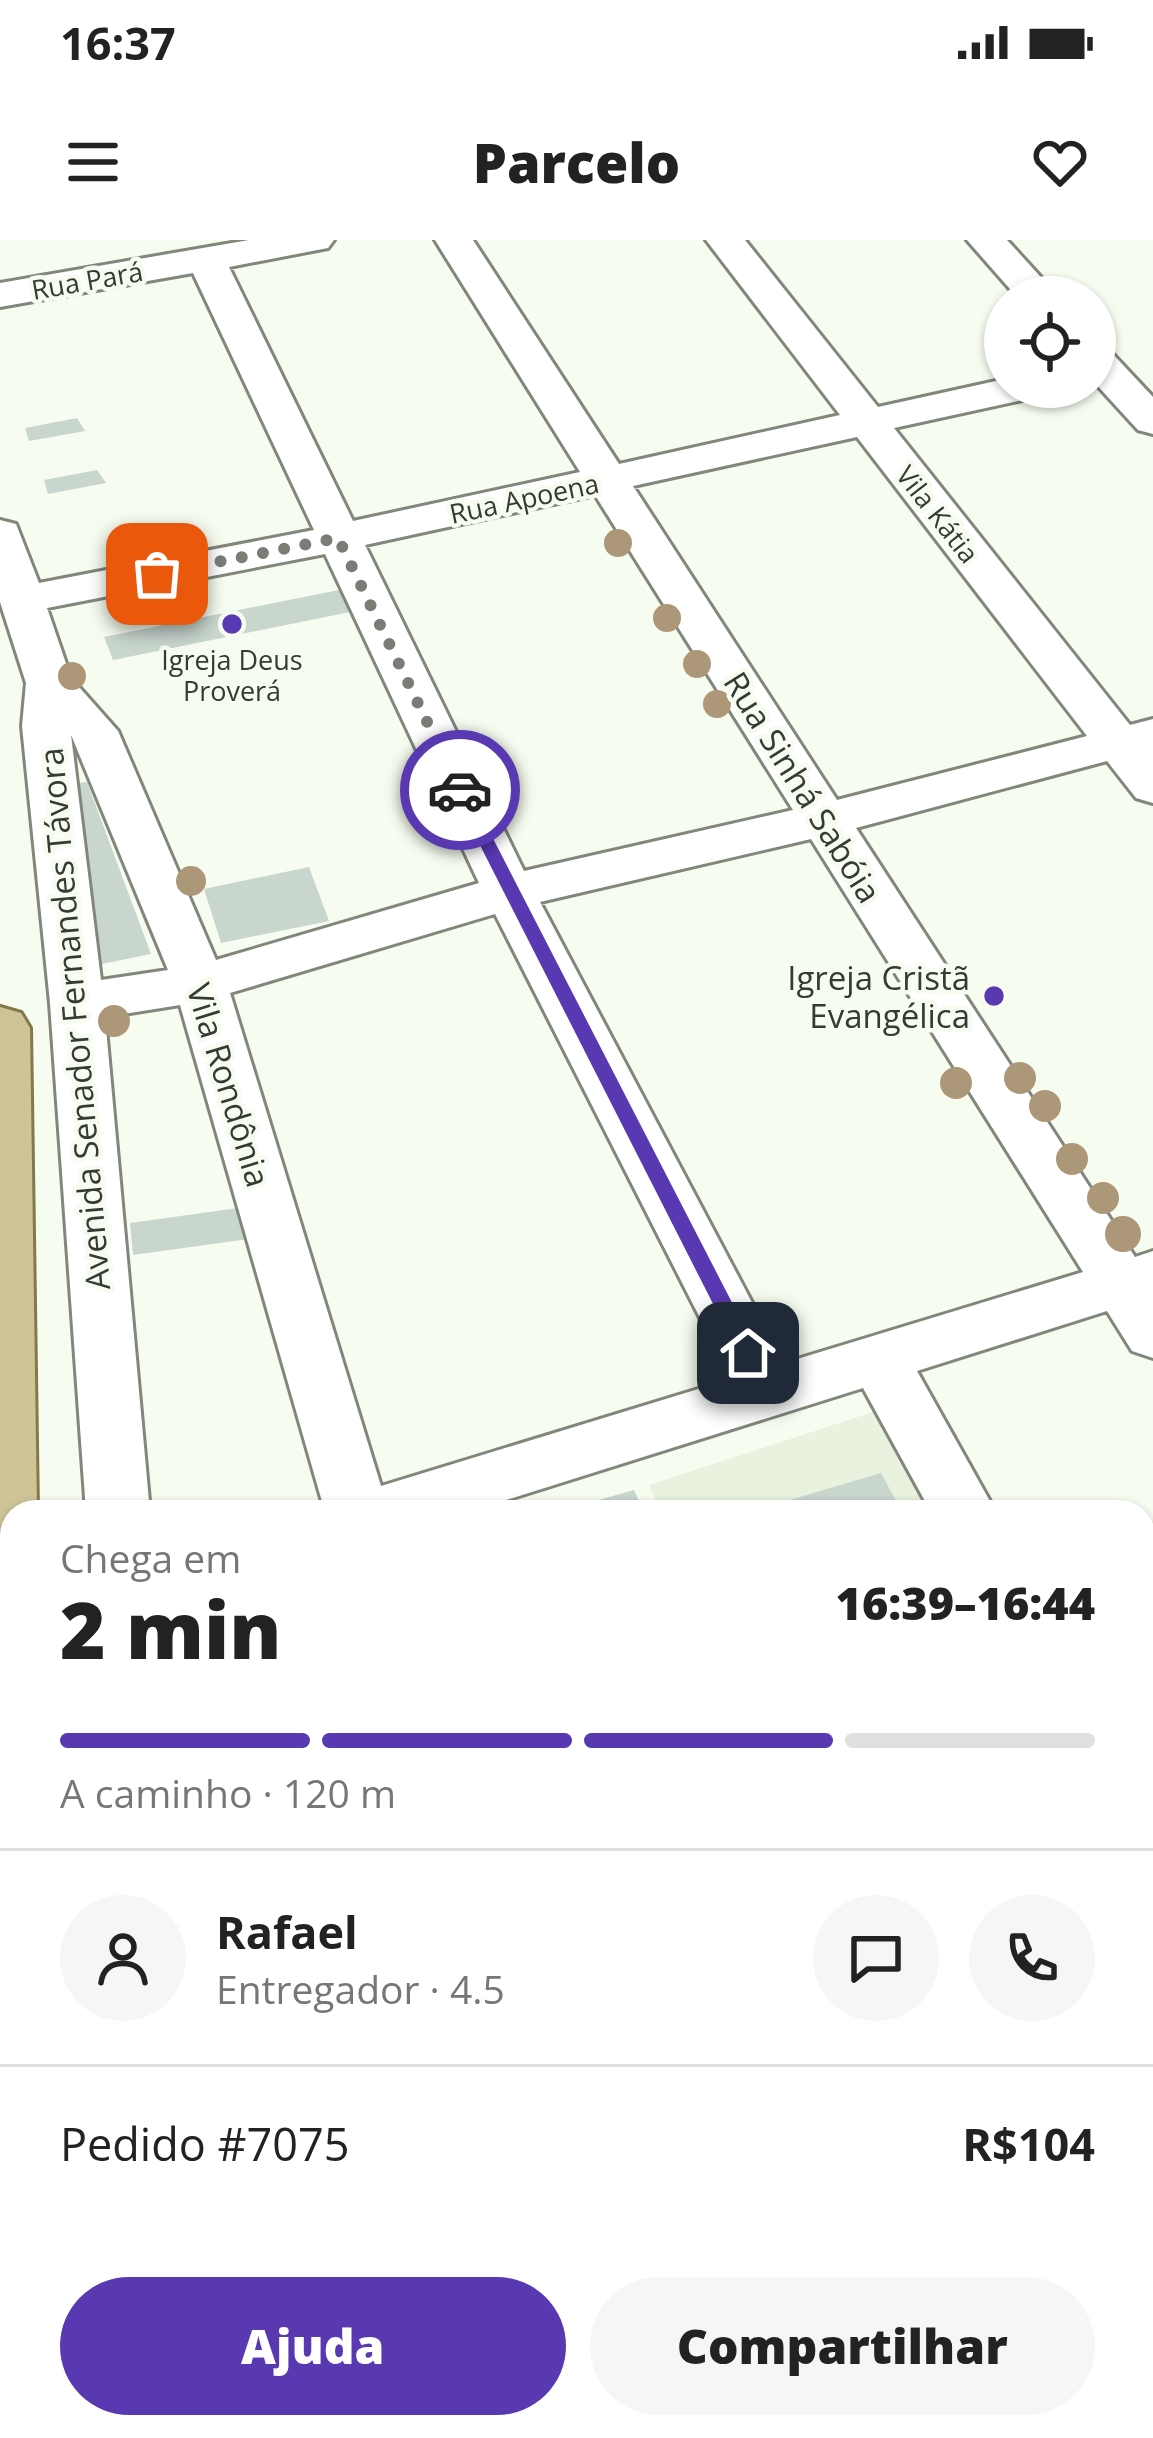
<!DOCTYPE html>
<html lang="pt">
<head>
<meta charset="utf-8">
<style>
  :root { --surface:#fff; --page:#f6f6f6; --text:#222; --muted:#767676; --line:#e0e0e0; --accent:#5939b1 }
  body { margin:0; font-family:"Open Sans",sans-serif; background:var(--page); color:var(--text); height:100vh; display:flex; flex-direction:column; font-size:45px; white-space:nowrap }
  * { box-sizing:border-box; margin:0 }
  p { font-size:39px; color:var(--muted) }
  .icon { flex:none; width:66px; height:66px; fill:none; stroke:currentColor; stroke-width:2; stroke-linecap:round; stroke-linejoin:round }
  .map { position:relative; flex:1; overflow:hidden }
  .panel { position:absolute; left:0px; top:1260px; width:1155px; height:939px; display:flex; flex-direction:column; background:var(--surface); border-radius:36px 36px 0 0; box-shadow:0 3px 9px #0004 }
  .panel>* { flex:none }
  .buttons { position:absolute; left:984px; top:36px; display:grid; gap:24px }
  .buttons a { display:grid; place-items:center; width:132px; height:132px; border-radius:50%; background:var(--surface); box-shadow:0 3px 9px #0004; font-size:60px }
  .pin { position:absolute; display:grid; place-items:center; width:102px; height:102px; color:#fff; margin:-51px; border-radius:24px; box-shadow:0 6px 18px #0006 }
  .courier { position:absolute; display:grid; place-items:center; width:120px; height:120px; margin:-60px; border:9px solid #5939b1; border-radius:50%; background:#fff; color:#222; box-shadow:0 3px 15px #0007 }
  .summary em { font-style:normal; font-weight:800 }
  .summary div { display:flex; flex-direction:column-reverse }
  .summary { display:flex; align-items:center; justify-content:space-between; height:204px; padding:0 60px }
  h1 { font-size:78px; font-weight:800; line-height:90px }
  .bar { display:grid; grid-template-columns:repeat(4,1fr); gap:18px 12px; align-content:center; height:144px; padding:0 60px }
  .bar i { height:15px; border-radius:9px; background:var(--line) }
  .bar .on { background:var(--accent) }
  .bar p { grid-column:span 4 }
  .line { display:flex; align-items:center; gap:30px; padding:0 60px; border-top:3px solid var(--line) }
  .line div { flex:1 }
  .round { display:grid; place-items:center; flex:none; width:126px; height:126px; border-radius:63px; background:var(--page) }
  .action { display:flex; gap:24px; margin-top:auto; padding:24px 60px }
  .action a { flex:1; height:138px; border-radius:72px; background:var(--accent); color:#fff; font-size:48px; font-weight:800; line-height:138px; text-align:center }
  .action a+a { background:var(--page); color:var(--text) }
  .status { display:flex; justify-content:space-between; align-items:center; height:84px; padding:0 60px; background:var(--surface); direction:ltr }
  .status svg { height:33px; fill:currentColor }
  header { display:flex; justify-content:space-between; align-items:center; height:156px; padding:0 60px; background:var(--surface); font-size:54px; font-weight:800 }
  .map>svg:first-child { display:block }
  .built { fill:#e8f2de }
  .green { fill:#e6c6aa }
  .building { fill:#c8d6ce }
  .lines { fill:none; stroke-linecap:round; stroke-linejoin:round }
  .minor-casing { stroke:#81877b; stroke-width:6 }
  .major-casing { stroke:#847948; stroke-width:6 }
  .minor { fill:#fff; fill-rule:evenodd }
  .major { fill:#cec497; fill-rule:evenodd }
  .tree { fill:#ac9778 }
  .route { fill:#5939b1 }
  .done { stroke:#7a7d75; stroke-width:12; stroke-dasharray:0 21.6 }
  .poi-dot { fill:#5939b1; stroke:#f6fcef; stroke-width:4.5 }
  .labels { text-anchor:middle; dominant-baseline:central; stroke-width:9; stroke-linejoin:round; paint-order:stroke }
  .far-street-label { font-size:27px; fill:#373934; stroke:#f6fcef }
  .far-poi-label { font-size:27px; fill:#373934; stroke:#f6fcef }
  .street-label { font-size:33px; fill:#373934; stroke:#f6fcef }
  .poi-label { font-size:33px; fill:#373934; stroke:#f6fcef; text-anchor:end }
</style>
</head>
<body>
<div class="status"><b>16:37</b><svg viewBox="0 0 49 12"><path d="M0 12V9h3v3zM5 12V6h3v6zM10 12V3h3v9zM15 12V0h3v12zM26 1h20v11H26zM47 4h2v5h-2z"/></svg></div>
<header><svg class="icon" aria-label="menu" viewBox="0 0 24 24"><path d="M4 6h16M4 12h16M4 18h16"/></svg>Parcelo<svg class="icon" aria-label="heart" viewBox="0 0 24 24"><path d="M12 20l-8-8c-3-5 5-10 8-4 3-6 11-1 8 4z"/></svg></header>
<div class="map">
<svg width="1153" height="2198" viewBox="0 0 1153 2198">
  <rect width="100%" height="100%" fill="#f6fcef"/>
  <g class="built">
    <path d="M879 1170 934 1272H660L649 1245Z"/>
    <path d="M1143 1662 1153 1681V1955L1143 1958Z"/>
  </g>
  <g class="green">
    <path d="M0 1780 12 1892V2187H60L62 2198H0Z"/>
    <path d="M257 2187H516L515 2197 510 2198H258Z"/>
  </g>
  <g class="building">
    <path d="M77 178 85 191 29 201 25 188Z"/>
    <path d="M97 230 106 243 48 254 44 240Z"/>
    <path d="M349 348 360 370 113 420 104 397Z"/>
    <path d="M87 542 151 714 82 728 69 544Z"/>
    <path d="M309 627 329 681 221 703 204 649Z"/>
    <path d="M266 964 270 996 133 1015 130 983Z"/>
    <path d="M881 1233 902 1272H754L753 1271Z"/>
    <path d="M634 1250 644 1272H560V1271Z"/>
    <path d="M660 2187H868L872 2198H633Z"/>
  </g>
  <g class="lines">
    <defs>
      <g id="minor">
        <path d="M249 0H334L328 8 229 27 353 281 580 232 435 0H473L619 224 840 175 706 0H745L878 167 1005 139V147H1047L1041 156 894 188 1130 485 1153 479V563L1136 558 1107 521 856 588 1135 1017 1153 1011V1118L1132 1111 1107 1071 917 1131 996 1272H931L863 1148 468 1272H325L180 765 105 777 150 1272H86L50 763 22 486 26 443 0 362V280L16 284 39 343 314 290 193 33 0 67V43ZM857 197 1087 496 837 560 633 246ZM595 255 793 570 524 631 365 305ZM325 314 479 643 216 720 118 491 71 438 47 368ZM71 495 72 497 168 730 101 740ZM811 599 1083 1032 784 1123 540 662ZM495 674 731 1139 381 1246 230 753Z"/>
        <path d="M967 0H1007L1059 57H1017Z"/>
        <path d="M1095 107 1109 110 1153 157V194L1138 190 1095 143Z"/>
        <path d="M1143 1568 1153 1572V1653L1143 1649Z"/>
      </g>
      <g id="major">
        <path d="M0 767 21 773 30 788 37 1272H12V1492L0 1488Z"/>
        <path d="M70 2187H160L162 2198H72Z"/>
      </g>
    </defs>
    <use href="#minor" class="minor-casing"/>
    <use href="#major" class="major-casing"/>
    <use href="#minor" class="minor"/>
    <use href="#major" class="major"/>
  </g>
  <g class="tree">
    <circle cx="618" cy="303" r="14"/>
    <circle cx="667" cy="378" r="14"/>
    <circle cx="697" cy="424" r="14"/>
    <circle cx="72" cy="436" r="14"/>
    <circle cx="717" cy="464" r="14"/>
    <circle cx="191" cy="641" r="15"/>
    <circle cx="114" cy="781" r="16"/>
    <circle cx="1020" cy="838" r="16"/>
    <circle cx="956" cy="843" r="16"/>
    <circle cx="1045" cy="866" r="16"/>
    <circle cx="1072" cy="919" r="16"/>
    <circle cx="1103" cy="958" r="16"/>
    <circle cx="1123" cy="994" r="18"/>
  </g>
  <path class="route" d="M460 545 468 550 758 1113 755 1119 748 1121 738 1113 452 550Z"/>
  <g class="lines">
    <path class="done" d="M157 334 338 298 460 550"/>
  </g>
  <g class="poi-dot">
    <circle cx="232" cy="384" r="12"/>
    <circle cx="994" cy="756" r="12"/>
  </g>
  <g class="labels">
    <g class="far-street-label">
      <text transform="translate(87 40) rotate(-10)">Rua Pará</text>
      <text transform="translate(524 258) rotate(-12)">Rua Apoena</text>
      <text transform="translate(938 274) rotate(52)">Vila Kátia</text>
    </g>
    <g class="far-poi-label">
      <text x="232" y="419">Igreja Deus<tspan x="232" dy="31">Proverá</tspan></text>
    </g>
    <g class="street-label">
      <text transform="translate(803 547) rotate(58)">Rua Sinhá Sabóia</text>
      <text transform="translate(74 779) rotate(-95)">Avenida Senador Fernandes Távora</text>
      <text transform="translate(229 845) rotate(73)">Vila Rondônia</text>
    </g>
    <g class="poi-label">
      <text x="970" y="737">Igreja Cristã<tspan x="970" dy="38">Evangélica</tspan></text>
    </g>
  </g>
</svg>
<div class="buttons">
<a><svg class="icon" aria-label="locate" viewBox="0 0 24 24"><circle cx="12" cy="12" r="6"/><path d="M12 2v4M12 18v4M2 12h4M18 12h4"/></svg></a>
</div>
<div class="pin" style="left:157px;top:334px;background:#ea580c"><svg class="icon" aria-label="bag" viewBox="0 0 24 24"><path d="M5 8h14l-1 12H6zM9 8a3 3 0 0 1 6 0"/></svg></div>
<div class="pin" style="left:748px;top:1113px;background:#1f2937"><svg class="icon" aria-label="home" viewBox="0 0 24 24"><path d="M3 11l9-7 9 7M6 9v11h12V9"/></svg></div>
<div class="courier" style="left:460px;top:550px"><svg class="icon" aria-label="car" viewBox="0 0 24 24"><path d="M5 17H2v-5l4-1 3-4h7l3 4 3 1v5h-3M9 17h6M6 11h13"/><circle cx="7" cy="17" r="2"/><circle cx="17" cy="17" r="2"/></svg></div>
<section class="panel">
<div class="summary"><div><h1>2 min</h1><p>Chega em</p></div><em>16:39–16:44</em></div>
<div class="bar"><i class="on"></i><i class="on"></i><i class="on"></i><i></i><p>A caminho · 120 m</p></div>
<div class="line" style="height:216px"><a class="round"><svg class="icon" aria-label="person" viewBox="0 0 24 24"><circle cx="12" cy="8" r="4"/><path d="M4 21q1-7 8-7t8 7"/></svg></a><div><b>Rafael</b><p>Entregador · 4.5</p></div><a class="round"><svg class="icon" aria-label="chat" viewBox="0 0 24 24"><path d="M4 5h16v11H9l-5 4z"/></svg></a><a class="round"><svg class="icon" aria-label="phone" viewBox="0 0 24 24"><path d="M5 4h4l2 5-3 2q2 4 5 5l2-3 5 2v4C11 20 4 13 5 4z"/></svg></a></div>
<div class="line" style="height:156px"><div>Pedido #7075</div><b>R$104</b></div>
<div class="action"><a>Ajuda</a><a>Compartilhar</a></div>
</section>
</div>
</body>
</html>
